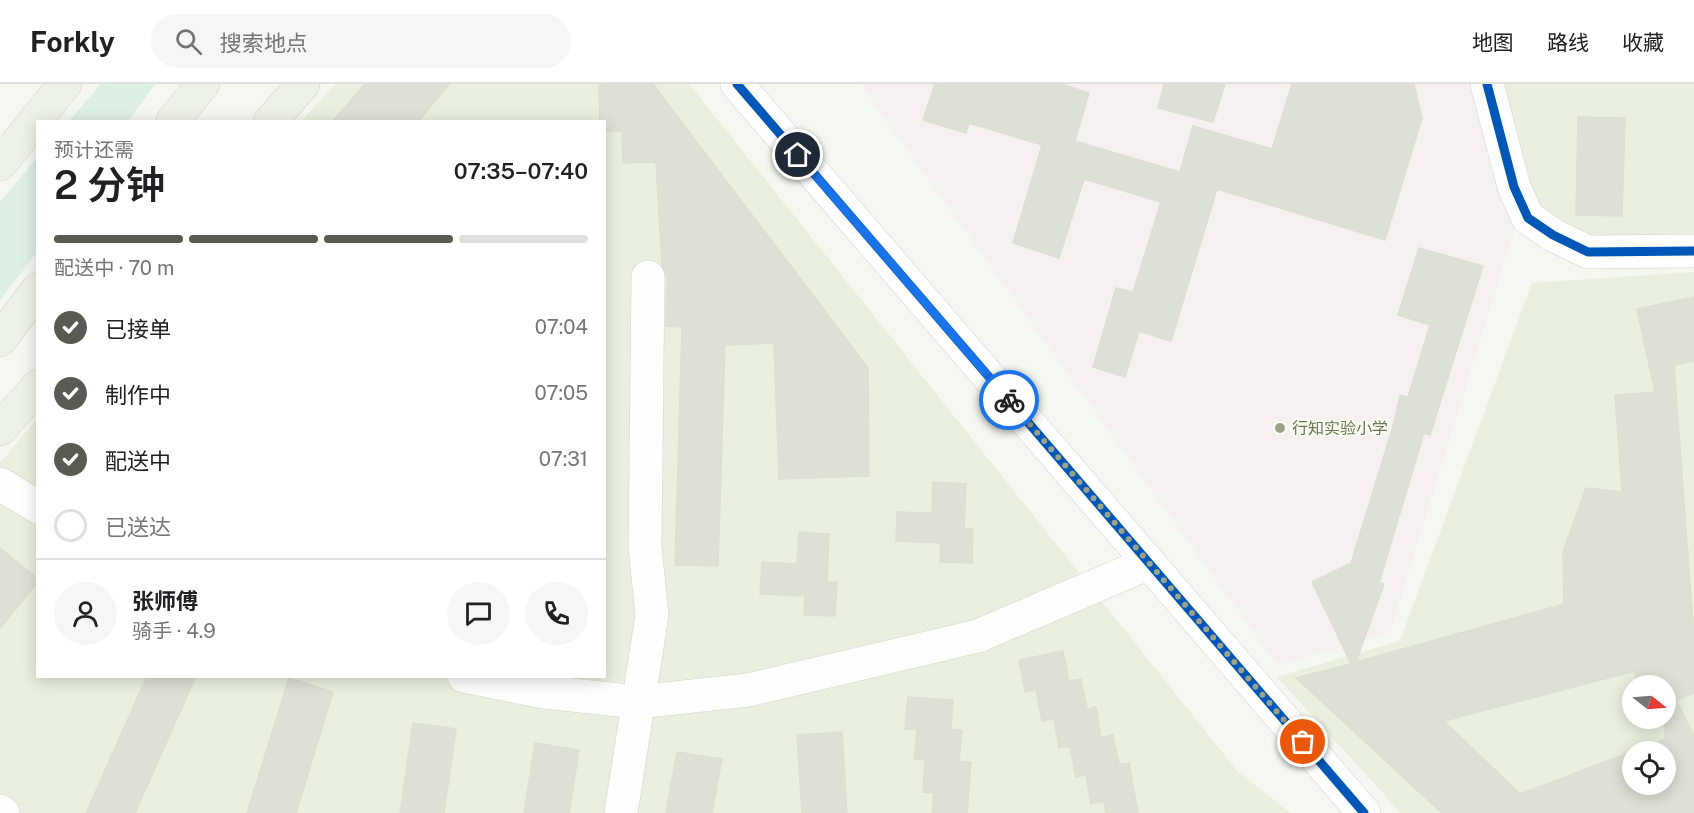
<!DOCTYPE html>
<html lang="zh">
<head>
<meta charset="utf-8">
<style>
  :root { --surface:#fff; --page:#f6f6f6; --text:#202124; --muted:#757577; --line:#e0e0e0; --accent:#585b51 }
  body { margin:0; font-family:"Public Sans","Noto Sans SC",sans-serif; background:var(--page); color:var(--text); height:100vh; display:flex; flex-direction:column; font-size:22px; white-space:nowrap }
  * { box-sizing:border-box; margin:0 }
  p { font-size:20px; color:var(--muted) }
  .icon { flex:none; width:33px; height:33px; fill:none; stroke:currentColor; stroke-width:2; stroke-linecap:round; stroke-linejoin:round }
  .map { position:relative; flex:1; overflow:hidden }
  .drawer { position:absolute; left:36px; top:36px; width:570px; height:558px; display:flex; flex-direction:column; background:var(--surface); border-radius:0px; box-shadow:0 3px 15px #0003 }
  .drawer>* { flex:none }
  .needle { width:39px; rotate:107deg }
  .buttons { position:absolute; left:1622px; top:591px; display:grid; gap:12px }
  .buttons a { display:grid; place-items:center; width:54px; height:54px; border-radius:50%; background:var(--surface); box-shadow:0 3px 15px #0003; font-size:30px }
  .pin { position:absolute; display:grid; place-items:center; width:51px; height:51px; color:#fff; margin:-26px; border:3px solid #fff; border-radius:50%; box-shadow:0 2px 6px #0007 }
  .courier { position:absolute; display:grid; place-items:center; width:60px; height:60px; margin:-30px; border:4px solid #1a73e8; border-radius:50%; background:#fff; color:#222; box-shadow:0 2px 8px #0007 }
  .overview em { font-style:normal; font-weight:600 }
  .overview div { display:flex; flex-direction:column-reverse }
  .overview { display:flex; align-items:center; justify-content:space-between; height:102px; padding:0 18px }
  h1 { font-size:39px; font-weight:600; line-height:45px }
  .bar { display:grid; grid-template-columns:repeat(4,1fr); gap:9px 6px; align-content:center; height:72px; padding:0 18px }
  .bar i { height:8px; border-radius:4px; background:var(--line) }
  .bar .on { background:var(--accent) }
  .bar p { grid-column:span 4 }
  .line { display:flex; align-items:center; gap:15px; padding:0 18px; border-top:2px solid var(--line) }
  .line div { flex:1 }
  .round { display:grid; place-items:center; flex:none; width:63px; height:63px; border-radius:32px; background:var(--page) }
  ol { padding:0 18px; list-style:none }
  li { display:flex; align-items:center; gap:18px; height:66px }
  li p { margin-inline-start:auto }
  li .icon { padding:6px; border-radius:50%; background:var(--accent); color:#fff; stroke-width:4 }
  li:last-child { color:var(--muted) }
  li i { width:33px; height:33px; border:3px solid var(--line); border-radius:50% }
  header { display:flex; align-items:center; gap:36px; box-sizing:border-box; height:84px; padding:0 30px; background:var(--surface); border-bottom:2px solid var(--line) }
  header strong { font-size:28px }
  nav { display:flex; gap:33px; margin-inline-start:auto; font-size:21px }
  .search { width:420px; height:54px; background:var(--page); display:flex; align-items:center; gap:15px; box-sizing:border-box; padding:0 21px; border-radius:33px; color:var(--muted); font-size:22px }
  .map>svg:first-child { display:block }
  .residential { fill:#e9f0df; fill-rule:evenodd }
  .education { fill:#f6f0f0 }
  .green { fill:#deefe3 }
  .building { fill:#dde1d5; stroke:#dce0d3; stroke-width:1.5; fill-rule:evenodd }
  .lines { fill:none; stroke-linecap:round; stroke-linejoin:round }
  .minor-casing { stroke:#d2d6cc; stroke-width:34 }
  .major-casing { stroke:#d2d6ca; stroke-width:34 }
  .minor { stroke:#fdfefd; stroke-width:33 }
  .major { stroke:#edf2e8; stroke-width:33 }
  .cycleway-casing { stroke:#f9fdf3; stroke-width:13 }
  .cycleway { stroke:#0057b8; stroke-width:9 }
  .done { stroke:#9ca289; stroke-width:6; stroke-dasharray:0 10.8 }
  .route { stroke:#1a73e8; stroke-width:8 }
  .poi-dot { fill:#9ca289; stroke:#f9fdf3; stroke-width:2 }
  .labels { text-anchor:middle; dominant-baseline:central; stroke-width:4.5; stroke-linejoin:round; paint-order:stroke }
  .poi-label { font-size:16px; fill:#6c7452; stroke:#f9fdf3; text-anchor:start }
</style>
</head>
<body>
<header>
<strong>Forkly</strong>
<div class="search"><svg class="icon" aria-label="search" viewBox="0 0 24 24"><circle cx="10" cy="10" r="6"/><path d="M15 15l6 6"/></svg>搜索地点</div>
<nav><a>地图</a><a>路线</a><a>收藏</a></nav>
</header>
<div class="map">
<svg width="1694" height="729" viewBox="0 0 1694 729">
  <rect width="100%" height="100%" fill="#f4f8f0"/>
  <g class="residential">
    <path d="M336 0H689L1238 688 1291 729H0V379L37 335 38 592H604V38L301 37Z"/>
    <path d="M1500 0H1694V156L1587 158 1526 113Z"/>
    <path d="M1694 188V729H1401L1277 593 1400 557 1532 199ZM1632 602H1665V634H1632ZM1632 668H1665V700H1632Z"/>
  </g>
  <path class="education" d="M860 0H1479L1516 140 1390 548 1278 582Z"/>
  <g class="green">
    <path d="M101 0H155L128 37H69Z"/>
    <path d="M37 74V168L0 216V118Z"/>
  </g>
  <g class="building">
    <path d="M365 0H449L418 38H332Z"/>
    <path d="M599 0H653L868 284 869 392 779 395 774 259 725 261 718 482 675 481 682 243 666 242 667 193 662 181 656 78 623 79 622 47H604V38H600Z"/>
    <path d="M935 0H1061L1089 9 1075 57 1180 88 1193 42 1272 65 1292 0H1414L1422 34 1385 156 1217 105 1171 257 1139 247 1125 293 1093 283 1116 204 1133 208 1161 118 1084 95 1059 174 1013 159 1042 61 969 39 966 49 923 36Z"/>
    <path d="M1164 0H1225L1213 38 1158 24Z"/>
    <path d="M1578 33 1625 34 1622 132 1576 131Z"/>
    <path d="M1419 164 1483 182 1430 351 1424 349 1379 499 1384 500 1356 578 1564 520 1563 468 1586 404 1622 408 1615 311 1655 308 1637 225 1694 213V277L1674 281 1694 555V609L1676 616 1694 651V729H1442L1296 594 1351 580 1312 498 1351 479 1394 339 1400 311 1408 313 1430 241 1398 231ZM1635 587 1636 602H1665V655L1520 710 1444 637ZM1632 668H1665V700H1632Z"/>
    <path d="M933 398 966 400 964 445H973L972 479 940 478 941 459 896 457 897 428 932 429Z"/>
    <path d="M799 448 829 450 827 498H837L835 532 804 531 805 512 760 510 762 478 797 480Z"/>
    <path d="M0 464 38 495V498L0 544Z"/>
    <path d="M1063 567 1069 597 1081 595 1087 625 1096 623 1101 654 1113 651 1119 680 1129 679 1138 729H1106L1104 717 1091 720 1086 690 1076 693 1070 662 1059 664 1054 634 1042 637 1036 606 1025 608 1019 576Z"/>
    <path d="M147 592H196L135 729H86Z"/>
    <path d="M289 594 333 608 296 729H247Z"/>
    <path d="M908 613 953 616 951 645 962 646 959 677 971 678 967 729H932L934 709 923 708 925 676 914 675 917 645H905Z"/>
    <path d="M413 639 456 645 444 729H400Z"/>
    <path d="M842 648 847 729H802L797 651Z"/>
    <path d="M535 659 579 666 569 729H524Z"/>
    <path d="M677 668 722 675 712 729H666Z"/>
  </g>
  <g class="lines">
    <defs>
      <g id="minor">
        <path d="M737 0 1364 729"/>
        <path d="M1487 0 1514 103 1528 134 1553 151 1588 168 1694 167"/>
        <path d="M0 400 38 423"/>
        <path d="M464 592 544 608 638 618 748 606 978 552 1149 479"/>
        <path d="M0 727 3 729"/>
        <path d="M621 729 652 531 645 463 648 193"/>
      </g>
      <g id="major">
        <path d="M172 38 203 0"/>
        <path d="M270 38 303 0"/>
        <path d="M0 80 65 0"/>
        <path d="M0 256 38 205"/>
        <path d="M0 345 38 302"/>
      </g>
    </defs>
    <use href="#minor" class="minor-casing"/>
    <use href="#major" class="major-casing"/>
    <use href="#minor" class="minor"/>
    <use href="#major" class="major"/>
    <defs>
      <g id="cycleway">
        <path d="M737 0 1364 729"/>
        <path d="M1487 0 1514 103 1528 134 1553 151 1588 168 1694 167"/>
      </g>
    </defs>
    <use href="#cycleway" class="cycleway-casing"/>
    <use href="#cycleway" class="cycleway"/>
  </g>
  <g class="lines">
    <path class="done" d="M1009 316 1303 658"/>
    <path class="route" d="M798 71 1009 316"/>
  </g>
  <circle class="poi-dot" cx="1280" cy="344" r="6"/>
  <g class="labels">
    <g class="poi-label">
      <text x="1292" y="344">行知实验小学</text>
    </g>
  </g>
</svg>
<div class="buttons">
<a><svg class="needle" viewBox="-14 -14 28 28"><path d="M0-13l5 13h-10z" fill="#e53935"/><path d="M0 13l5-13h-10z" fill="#757577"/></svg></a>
<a><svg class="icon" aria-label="locate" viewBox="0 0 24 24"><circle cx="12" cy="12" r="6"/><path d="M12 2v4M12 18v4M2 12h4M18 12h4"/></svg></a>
</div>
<div class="pin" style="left:1303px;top:658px;background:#ea580c"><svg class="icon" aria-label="bag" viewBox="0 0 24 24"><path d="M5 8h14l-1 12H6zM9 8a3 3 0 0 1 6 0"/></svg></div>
<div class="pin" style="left:798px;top:71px;background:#1f2937"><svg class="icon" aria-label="home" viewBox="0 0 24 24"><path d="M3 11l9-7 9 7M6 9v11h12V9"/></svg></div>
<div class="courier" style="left:1009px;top:316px"><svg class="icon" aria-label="bike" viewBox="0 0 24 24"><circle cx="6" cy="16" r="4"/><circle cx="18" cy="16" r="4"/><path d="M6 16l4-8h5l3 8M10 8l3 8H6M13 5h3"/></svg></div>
<section class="drawer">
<div class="overview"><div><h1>2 分钟</h1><p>预计还需</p></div><em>07:35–07:40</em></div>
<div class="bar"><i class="on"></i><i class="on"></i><i class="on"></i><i></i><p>配送中 · 70 m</p></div>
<ol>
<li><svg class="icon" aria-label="check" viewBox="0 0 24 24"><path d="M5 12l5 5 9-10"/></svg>已接单<p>07:04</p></li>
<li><svg class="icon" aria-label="check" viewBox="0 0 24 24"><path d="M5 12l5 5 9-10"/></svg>制作中<p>07:05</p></li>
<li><svg class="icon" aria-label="check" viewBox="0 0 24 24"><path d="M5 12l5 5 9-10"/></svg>配送中<p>07:31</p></li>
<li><i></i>已送达</li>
</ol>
<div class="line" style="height:108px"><a class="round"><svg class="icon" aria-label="person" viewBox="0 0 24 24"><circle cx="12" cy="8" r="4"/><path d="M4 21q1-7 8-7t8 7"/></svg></a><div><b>张师傅</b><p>骑手 · 4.9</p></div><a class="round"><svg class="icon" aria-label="chat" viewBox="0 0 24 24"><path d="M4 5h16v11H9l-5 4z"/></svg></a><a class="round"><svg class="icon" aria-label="phone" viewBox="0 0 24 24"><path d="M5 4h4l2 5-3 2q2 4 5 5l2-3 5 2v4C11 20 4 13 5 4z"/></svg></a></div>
</section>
</div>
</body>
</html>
